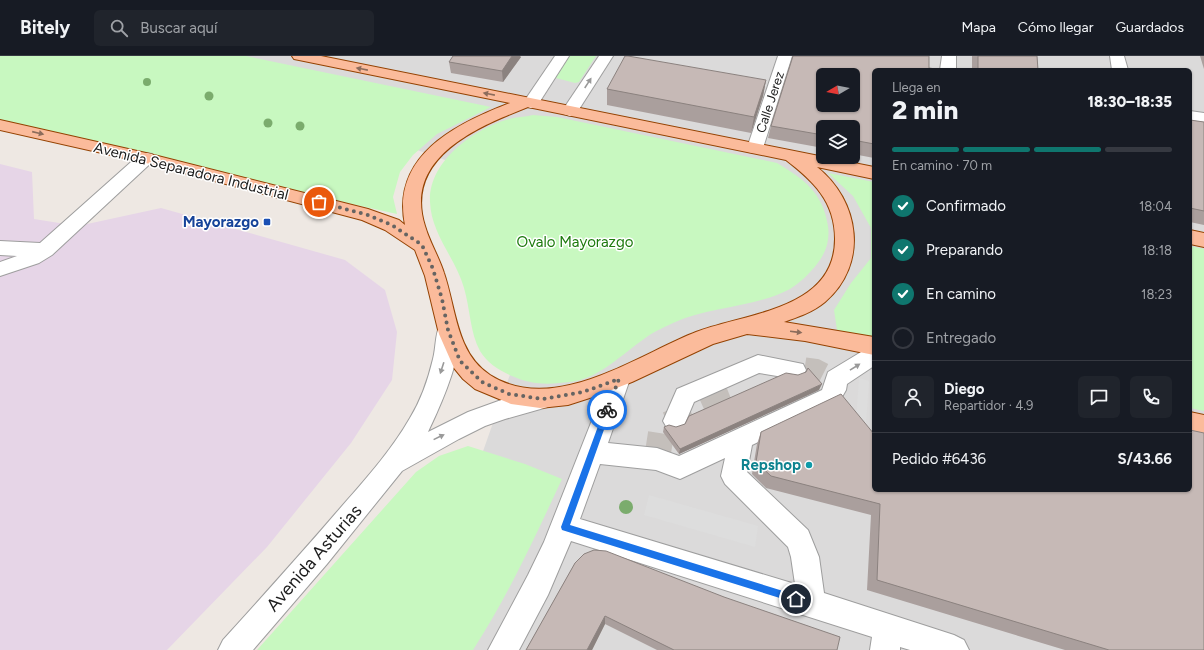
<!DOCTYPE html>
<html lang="es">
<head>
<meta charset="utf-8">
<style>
  :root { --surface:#171b24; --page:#20242c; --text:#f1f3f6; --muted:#9ea1a6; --line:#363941; --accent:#0f766e }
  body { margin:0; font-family:Figtree,sans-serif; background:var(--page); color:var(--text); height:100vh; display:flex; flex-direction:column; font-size:15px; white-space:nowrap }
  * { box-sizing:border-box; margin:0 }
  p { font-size:13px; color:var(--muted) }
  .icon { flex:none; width:22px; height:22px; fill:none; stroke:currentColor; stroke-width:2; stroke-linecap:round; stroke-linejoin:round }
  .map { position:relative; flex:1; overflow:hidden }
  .details { position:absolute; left:872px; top:12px; width:320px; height:424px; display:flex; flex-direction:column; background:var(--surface); border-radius:6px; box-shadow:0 1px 3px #0004 }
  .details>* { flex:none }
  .needle { width:26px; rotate:260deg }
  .tools { position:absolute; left:816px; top:12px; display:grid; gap:8px }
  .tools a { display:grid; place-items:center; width:44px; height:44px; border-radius:6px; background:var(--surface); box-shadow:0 1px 3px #0004; font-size:20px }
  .pin { position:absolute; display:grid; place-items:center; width:34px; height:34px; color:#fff; margin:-17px; border:2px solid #fff; border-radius:50%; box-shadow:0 1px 4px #0007 }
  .courier { position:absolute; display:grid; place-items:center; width:40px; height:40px; margin:-20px; border:3px solid #1a73e8; border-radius:50%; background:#fff; color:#222; box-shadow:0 1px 5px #0007 }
  .summary em { font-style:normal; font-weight:800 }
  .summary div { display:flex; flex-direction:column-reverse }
  .summary { display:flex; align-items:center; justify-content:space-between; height:68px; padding:0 20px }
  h1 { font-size:26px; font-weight:800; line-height:30px }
  .bar { display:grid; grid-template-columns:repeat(4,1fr); gap:6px 4px; align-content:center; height:48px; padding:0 20px }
  .bar i { height:5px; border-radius:3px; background:var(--line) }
  .bar .selected { background:var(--accent) }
  .bar p { grid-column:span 4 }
  .line { display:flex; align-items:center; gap:10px; padding:0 20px; border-top:1px solid var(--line) }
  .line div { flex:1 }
  .round { display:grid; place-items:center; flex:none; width:42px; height:42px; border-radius:6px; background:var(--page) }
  ol { padding:0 20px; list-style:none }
  li { display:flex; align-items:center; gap:12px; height:44px }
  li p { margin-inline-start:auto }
  li .icon { padding:4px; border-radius:50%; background:var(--accent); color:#fff; stroke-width:4 }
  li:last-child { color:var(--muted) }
  li i { width:22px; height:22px; border:2px solid var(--line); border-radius:50% }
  header { display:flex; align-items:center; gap:24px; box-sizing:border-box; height:56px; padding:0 20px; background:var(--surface); border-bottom:1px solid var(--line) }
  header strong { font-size:19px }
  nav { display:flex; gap:22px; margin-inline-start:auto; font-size:14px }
  .search { width:280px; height:36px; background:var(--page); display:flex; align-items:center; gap:10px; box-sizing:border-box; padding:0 14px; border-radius:6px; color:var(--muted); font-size:15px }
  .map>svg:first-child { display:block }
  .residential { fill:#dbdada; fill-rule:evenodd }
  .industrial { fill:#e6d5e7 }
  .park { fill:#c8f8c0 }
  .parking { fill:#ddd }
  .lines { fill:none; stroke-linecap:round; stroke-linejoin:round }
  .minor-tunnel-far1 { stroke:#c4bfbb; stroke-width:20; stroke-dasharray:20 10; stroke-linecap:butt }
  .minor-tunnel { stroke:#c4bfbb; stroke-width:26; stroke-dasharray:26 13; stroke-linecap:butt }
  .minor-casing { stroke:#9e9e9e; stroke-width:2 }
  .major-casing { stroke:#944202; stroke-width:2 }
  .minor { fill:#fff; fill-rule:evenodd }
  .major { fill:#fbbb9b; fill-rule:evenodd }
  .tree { fill:#7bac6d }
  .wall { fill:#aa9f9d; fill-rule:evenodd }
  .shaded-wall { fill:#8b827f }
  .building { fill:#c6b9b6; stroke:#8b827f; fill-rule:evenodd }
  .oneway { fill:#8c6c5c }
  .oneway2 { fill:#999 }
  .route { fill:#1a73e8 }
  .done { stroke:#666462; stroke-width:4; stroke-dasharray:0 7.2 }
  .transit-dot { fill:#1a4fb4; stroke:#fff; stroke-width:1.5 }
  .culture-dot { fill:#0f9aa8; stroke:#fff; stroke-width:1.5 }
  .labels { text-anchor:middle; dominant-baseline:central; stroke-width:3; stroke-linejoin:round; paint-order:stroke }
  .far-street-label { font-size:13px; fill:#1d1d1d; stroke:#fff }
  .street-label { font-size:15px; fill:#1d1d1d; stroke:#fff }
  .transit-label { font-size:15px; font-weight:bold; fill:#164399; stroke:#fff; text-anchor:end }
  .park-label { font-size:15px; fill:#1d7a0d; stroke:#fff }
  .culture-label { font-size:15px; font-weight:bold; fill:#0d838f; stroke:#fff; text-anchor:end }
  .near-street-label { font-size:18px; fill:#1d1d1d; stroke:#fff }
</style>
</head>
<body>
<header>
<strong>Bitely</strong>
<div class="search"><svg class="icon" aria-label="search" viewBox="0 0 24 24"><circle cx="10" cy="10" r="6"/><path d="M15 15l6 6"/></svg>Buscar aquí</div>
<nav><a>Mapa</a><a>Cómo llegar</a><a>Guardados</a></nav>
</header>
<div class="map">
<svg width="1204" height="594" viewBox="0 0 1204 594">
  <rect width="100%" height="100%" fill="#eee8e3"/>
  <path class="residential" d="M54 0H1204V594H333L468 438 533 253 498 123 392 85ZM874 14H1190V434H874ZM823 19H853V49H823ZM823 71H853V101H823Z"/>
  <path class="industrial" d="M0 108 32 116 34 163 78 170 161 152 345 204 385 234 397 276 392 324 351 387 267 491 167 594H0Z"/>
  <g class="park">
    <path d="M0 0H246L491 51 437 78 413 99 400 116 393 141 397 158 104 93 0 69Z"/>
    <path d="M569 0H596L579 26 575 27 556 22 555 20Z"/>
    <path d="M533 59 557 61 777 107C804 123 823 137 828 170 830 184 826 197 817 208 810 217 800 227 790 233 754 252 710 250 673 267 665 271 655 275 648 280 626 295 605 317 580 324 573 326 566 326 559 327 543 329 527 327 512 320 500 315 487 307 480 295 470 277 470 252 464 232 456 203 431 178 430 146 428 106 473 73 509 63 516 61 525 61 533 59Z"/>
    <path d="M828 117 874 126V282L837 274 834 254 851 227 871 202V172L853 140Z"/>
    <path d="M1190 190 1204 193V355L1190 352Z"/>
    <path d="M468 390 525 408 562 423C535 481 508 540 473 594H257L416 416 439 400Z"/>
  </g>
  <g class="parking">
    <path d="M859 322 869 325 866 368 856 365Z"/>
    <path d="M649 439 758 470 755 491 644 459Z"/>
  </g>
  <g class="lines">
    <g class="minor-tunnel-far1">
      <path d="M777 322 803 311 816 313 836 323"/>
      <path d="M712 349 732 341"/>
    </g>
    <path class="minor-tunnel" d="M657 403 662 371 715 348"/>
    <defs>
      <g id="minor">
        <path d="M555 0H569L537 50 531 52 525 50 523 47Z"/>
        <path d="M599 0H613L576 58 570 60 564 58 562 55Z"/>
        <path d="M778 0H792L763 92 761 96 755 97 749 96 747 92Z"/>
        <path d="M942 0H956V14H940Z"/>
        <path d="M1110 0H1124L1128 14H1112Z"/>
        <path d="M1190 55 1204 57V67L1190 65Z"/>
        <path d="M146 97 152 98 155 102 152 106 52 199 39 207 0 220V206L17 200 0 199V185L40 187 140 98Z"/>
        <path d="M448 266 456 268C468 291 439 353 428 376L468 356 504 343 543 333 551 336 555 343 551 350 505 363 485 370 459 383 402 415 327 508 253 594H218L223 584C261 542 299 500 336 457 362 427 390 397 410 362 421 344 428 324 433 303 436 292 435 279 440 268Z"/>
        <path d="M874 290V310L847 328 846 334 838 348 752 389 747 416 808 474 819 501 824 537 954 579 964 584 969 594H910L900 591V594H870L872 581 571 485 548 539 519 594H488L528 519 544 486 611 316 619 314 627 316 630 323 608 387 657 392 679 400 822 334 828 316 866 293ZM725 402 721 420 725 428 788 491 791 501 795 528 580 463 600 408 656 414 680 423Z"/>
        <path d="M758 299 803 308 806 314 803 320 795 323 759 317 694 346 683 372 675 375 667 372 663 365 677 333Z"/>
      </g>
      <g id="major">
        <path d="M292 0H321L874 111V123L817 111C860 145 869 208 825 246 813 256 798 261 784 266L874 281V299L805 285 747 278 713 288 632 326 596 340 568 349 540 352 511 348 475 333 463 323 454 312 439 278 425 220 415 194 385 174 362 164 146 107 0 74V64L146 97 368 153 399 164 405 169C391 100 455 68 510 47L299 4 294 3ZM528 51 786 104C813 125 835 145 835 183 835 254 746 257 696 276 637 299 554 360 490 319 456 297 456 252 444 217 439 201 430 187 425 170 403 101 478 71 528 51Z"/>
        <path d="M1190 174 1204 177V191L1190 188Z"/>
        <path d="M1190 356 1204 359V379L1190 376Z"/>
      </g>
    </defs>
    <use href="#minor" class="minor-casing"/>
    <use href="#major" class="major-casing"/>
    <use href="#minor" class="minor"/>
    <use href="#major" class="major"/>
  </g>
  <g class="tree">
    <circle cx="147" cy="26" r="4"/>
    <circle cx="209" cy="40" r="4.5"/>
    <circle cx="268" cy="67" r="4.5"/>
    <circle cx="300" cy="70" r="4.5"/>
    <circle cx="626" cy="451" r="7"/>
  </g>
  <g class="wall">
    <path d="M793 0H929V12L942 14H874V102L853 98V71H823V92L768 82 771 70ZM823 19H853V49H823Z"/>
    <path d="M972 0H1037L1038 14H972Z"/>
    <path d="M1200 0H1204V13Z"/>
    <path d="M521 1 503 26 451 17 449 6Z"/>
    <path d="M766 24 763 40 751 77 607 49V33Z"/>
    <path d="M1190 64 1204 66V169L1190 166Z"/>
    <path d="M819 334 679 398 663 376 664 371H676Z"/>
    <path d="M761 376 874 434 1204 594H1065L867 534 871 459 766 432 752 418 757 388Z"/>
    <path d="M575 507 837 594H657L605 568 592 594H526Z"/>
  </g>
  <g class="shaded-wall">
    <path d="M512 0H520L521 1 503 26 502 15Z"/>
    <path d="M766 24 763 40 751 77 754 61Z"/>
    <path d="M822 328 819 334 679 398 680 393Z"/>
    <path d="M605 560V568L592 594H587Z"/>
  </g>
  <g class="building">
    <path d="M453 0H512L502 15 449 6Z"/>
    <path d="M625 0H628L766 24 754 61 607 33Z"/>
    <path d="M793 0H929V12L942 14H874V88L853 84V71H823V79L771 70ZM823 19H853V49H823Z"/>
    <path d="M978 0H1037L1038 14H978Z"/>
    <path d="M1190 64 1204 66V155L1190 152Z"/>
    <path d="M808 312 822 328 680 393 664 371 669 369 676 371 685 368 689 360 786 317 798 319 806 316Z"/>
    <path d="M841 338 874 378V434H1190V374L1204 377V594H1109L877 524 880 448 771 420 756 406 761 376Z"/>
    <path d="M594 494 606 495 724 541 840 581 837 594H674L605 560 587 594H526L575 507 584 498Z"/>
  </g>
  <defs><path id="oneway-solid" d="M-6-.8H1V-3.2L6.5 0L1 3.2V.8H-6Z"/></defs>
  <g class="oneway">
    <use href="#oneway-solid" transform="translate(362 13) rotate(-169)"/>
    <use href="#oneway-solid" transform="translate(489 38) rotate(-169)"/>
    <use href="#oneway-solid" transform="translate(38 77) rotate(13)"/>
    <use href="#oneway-solid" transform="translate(796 276) rotate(7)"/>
  </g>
  <g class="oneway2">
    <use href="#oneway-solid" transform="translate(588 27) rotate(-57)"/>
    <use href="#oneway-solid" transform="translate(855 311) rotate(-32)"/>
    <use href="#oneway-solid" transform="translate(442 312) rotate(108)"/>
    <use href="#oneway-solid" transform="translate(439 381) rotate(-26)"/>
  </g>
  <path class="route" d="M607 351 611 354 570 469 796 539 799 540 800 543 799 546 796 547 562 474 561 471 604 354Z"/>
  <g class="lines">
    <path class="done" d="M319 146 368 159 392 169 422 189 433 213 442 243 448 274 460 305 482 326 509 338 543 343 583 336 619 323 607 354"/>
  </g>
  <rect class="transit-dot" x="263" y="162" width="8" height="8" rx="2"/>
  <circle class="culture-dot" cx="809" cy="409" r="4"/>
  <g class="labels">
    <g class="far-street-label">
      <text transform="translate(770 46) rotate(-72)">Calle Jerez</text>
    </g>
    <g class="street-label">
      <text transform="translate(191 115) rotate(14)">Avenida Separadora Industrial</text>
    </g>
    <g class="transit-label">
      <text x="259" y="166">Mayorazgo</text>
    </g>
    <g class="park-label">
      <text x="575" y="186">Ovalo Mayorazgo</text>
    </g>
    <g class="culture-label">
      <text x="801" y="409">Repshop</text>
    </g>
    <g class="near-street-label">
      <text transform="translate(314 502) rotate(-49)">Avenida Asturias</text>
    </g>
  </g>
</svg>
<div class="tools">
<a><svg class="needle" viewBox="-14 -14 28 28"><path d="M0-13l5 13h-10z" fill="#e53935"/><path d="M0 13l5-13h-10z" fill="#9ea1a6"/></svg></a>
<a><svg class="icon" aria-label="layers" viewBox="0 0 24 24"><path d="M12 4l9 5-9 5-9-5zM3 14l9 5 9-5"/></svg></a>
</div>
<div class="pin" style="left:319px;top:146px;background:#ea580c"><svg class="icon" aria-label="bag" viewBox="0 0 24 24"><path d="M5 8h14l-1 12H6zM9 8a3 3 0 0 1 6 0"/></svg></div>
<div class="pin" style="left:796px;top:543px;background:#1f2937"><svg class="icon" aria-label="home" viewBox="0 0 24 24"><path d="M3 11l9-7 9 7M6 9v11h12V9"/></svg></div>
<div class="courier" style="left:607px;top:354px"><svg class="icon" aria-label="bike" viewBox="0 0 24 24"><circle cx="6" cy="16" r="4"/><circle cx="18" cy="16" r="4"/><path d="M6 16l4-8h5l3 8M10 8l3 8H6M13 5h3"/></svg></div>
<section class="details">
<div class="summary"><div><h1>2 min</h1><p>Llega en</p></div><em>18:30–18:35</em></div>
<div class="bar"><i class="selected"></i><i class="selected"></i><i class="selected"></i><i></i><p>En camino · 70 m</p></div>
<ol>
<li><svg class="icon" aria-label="check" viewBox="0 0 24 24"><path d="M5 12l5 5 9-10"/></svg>Confirmado<p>18:04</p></li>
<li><svg class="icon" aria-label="check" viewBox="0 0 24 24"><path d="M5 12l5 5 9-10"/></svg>Preparando<p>18:18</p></li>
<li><svg class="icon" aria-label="check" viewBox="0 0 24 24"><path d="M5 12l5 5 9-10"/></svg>En camino<p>18:23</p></li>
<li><i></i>Entregado</li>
</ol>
<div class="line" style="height:72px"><a class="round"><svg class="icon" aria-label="person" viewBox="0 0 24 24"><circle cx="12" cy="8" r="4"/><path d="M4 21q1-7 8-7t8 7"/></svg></a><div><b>Diego</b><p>Repartidor · 4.9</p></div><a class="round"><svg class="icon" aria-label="chat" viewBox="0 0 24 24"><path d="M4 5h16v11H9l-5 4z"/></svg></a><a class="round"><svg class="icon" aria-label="phone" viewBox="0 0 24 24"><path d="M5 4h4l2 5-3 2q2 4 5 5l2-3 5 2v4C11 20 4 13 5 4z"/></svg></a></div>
<div class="line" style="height:52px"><div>Pedido #6436</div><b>S/43.66</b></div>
</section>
</div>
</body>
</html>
